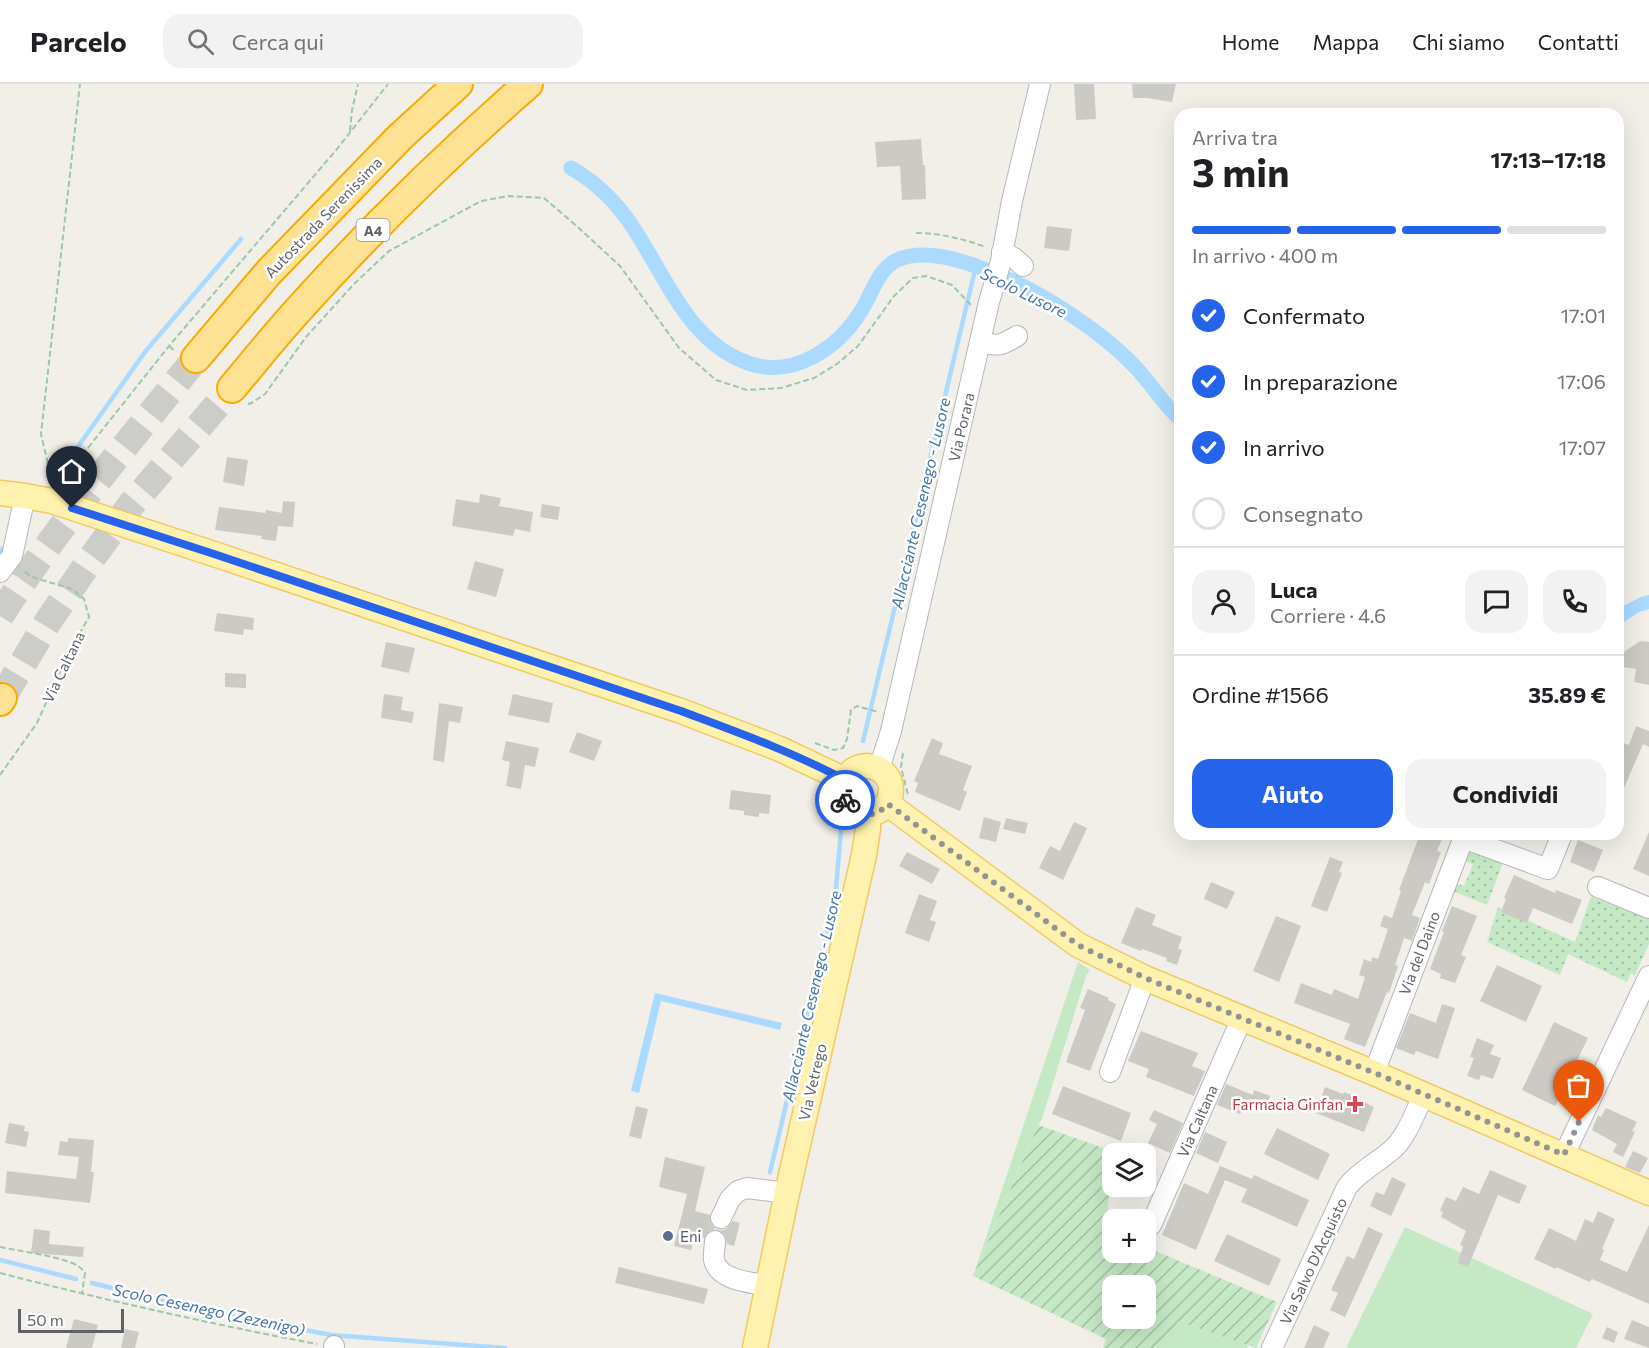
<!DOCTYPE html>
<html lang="it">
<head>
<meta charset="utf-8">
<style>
  :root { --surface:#fff; --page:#f2f2f2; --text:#202124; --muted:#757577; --line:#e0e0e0; --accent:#2563eb }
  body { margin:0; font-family:Commissioner,sans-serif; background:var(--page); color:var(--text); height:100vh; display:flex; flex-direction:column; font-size:22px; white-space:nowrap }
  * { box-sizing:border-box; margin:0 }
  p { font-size:20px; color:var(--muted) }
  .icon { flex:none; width:33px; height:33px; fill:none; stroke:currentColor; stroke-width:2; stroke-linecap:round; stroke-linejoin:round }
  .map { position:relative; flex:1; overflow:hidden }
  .details { position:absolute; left:1174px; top:24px; width:450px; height:732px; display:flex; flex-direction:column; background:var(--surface); border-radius:18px; box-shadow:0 6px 24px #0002 }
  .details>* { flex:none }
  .tools { position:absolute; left:1102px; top:1059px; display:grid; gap:12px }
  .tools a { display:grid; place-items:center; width:54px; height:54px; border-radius:12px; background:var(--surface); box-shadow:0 6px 24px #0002; font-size:30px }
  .scale { position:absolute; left:18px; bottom:15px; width:106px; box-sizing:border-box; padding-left:6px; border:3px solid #5f6368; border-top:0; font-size:16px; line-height:21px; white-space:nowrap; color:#5f6368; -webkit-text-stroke:4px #fff; paint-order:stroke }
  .pin { position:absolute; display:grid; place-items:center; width:51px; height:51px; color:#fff; margin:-62px -26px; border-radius:50% 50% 50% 0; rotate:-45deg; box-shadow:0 0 6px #0007 }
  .pin .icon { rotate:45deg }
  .courier { position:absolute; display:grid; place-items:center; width:60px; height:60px; margin:-30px; border:4px solid #2563eb; border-radius:50%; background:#fff; color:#222; box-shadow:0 2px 8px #0007 }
  .headline em { font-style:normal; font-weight:700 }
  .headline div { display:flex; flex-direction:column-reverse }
  .headline { display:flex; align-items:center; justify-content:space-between; height:102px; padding:0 18px }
  h1 { font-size:39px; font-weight:700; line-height:45px }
  .bar { display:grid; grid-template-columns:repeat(4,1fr); gap:9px 6px; align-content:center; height:72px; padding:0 18px }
  .bar i { height:8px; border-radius:4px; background:var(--line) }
  .bar .active { background:var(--accent) }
  .bar p { grid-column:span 4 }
  .line { display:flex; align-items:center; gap:15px; padding:0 18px; border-top:2px solid var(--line) }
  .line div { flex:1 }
  .round { display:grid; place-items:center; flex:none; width:63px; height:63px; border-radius:18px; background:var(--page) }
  ol { padding:0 18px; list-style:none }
  li { display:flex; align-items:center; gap:18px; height:66px }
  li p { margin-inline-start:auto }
  li .icon { padding:6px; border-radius:50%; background:var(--accent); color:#fff; stroke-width:4 }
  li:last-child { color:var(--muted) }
  li i { width:33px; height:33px; border:3px solid var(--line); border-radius:50% }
  .primary-button { display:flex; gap:12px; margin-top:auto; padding:12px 18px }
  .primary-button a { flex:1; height:69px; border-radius:18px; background:var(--accent); color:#fff; font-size:24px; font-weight:700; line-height:69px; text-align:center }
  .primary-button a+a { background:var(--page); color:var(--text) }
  header { display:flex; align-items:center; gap:36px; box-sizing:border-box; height:84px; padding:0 30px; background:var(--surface); border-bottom:2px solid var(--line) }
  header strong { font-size:28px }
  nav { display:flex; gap:33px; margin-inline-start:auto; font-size:21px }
  .search { width:420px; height:54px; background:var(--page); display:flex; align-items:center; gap:15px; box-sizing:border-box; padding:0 21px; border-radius:18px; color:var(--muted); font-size:22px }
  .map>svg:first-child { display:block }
  .grass { fill:#c5e8c5 }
  .park { fill:url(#park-dots) }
  .garden { fill:url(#garden-furrows); fill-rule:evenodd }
  .water { fill:#aadaff }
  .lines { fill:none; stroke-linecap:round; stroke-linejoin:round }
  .stream { stroke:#aadaff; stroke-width:4.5 }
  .canal { stroke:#aadaff; stroke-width:15 }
  .building { fill:#cccac5 }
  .highway-tunnel { stroke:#ccccc8; stroke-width:28; stroke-dasharray:28 14; stroke-linecap:butt }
  .minor-casing { stroke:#b5b8bc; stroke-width:22 }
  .major-casing { stroke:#f2c960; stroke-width:27 }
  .highway-casing { stroke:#f9ab00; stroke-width:32 }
  .path { stroke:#9cc7a9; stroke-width:2; stroke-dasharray:6 3; stroke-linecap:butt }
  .minor { stroke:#fff; stroke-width:20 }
  .major { stroke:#fff2af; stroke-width:24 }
  .highway { stroke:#fde293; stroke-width:28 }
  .done { stroke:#929495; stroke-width:6; stroke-dasharray:0 10.8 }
  .route { stroke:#2563eb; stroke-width:8 }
  .health-dot { fill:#e0444e; stroke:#fff; stroke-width:2 }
  .service-dot { fill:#5c6f8a; stroke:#fff; stroke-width:2 }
  .labels { text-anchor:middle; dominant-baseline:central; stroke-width:5; stroke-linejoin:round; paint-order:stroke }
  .shield { fill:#fff; stroke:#8f9295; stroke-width:1.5 }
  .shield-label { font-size:14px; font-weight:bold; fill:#5f6368 }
  .street-label { font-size:15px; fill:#5f6368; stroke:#fff }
  .health-label { font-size:15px; fill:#be3a42; stroke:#fff; text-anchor:end }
  .service-label { font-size:15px; fill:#4e5e75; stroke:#fff; text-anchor:start }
  .water-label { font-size:16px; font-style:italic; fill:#4174aa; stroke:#fff }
</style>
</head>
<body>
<header>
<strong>Parcelo</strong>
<div class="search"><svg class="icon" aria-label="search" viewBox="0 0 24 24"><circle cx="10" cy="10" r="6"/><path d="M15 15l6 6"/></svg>Cerca qui</div>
<nav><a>Home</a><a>Mappa</a><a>Chi siamo</a><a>Contatti</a></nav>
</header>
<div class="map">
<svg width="1649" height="1264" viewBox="0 0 1649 1264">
  <defs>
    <pattern id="park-dots" width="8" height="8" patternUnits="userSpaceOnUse" patternTransform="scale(1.5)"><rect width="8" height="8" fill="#c5e8c5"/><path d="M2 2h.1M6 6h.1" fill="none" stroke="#a3c0a4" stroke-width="1.8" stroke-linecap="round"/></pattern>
    <pattern id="garden-furrows" width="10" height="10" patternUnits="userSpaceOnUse" patternTransform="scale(1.5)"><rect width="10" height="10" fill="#c5e8c5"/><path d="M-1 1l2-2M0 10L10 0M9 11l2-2" fill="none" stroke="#a3c0a4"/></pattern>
  </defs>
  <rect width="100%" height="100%" fill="#f1efe8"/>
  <g class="grass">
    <path d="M1078 878 1090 886 1086 892 1042 1035 1038 1041 973 1192Z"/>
    <path d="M1405 1143 1593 1230 1576 1264H1346Z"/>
    <path d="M1177 1236 1248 1261 1247 1264H1165Z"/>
  </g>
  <g class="park">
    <path d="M1468 762 1504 776 1487 821 1450 806 1453 799 1464 802 1473 780 1462 776Z"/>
    <path d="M1591 813 1649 835V860L1635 891 1631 889 1627 898 1568 870 1560 891 1487 858 1498 823 1575 858Z"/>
  </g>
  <path class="garden" d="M1038 1041 1115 1068V1069L1113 1070V1084L1105 1145 1113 1149V1168H1146V1163L1277 1218 1256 1264 1178 1237 1165 1264H1103L1106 1255 973 1192ZM1113 1202H1146V1234H1113Z"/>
  <g class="water">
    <path d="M1649 511V525L1639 528 1619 541V524L1641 513Z"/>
    <path d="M655 909 782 939 780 946 661 917 639 1009 631 1007Z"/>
  </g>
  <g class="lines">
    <g class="stream">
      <path d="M60 388 145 268 241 155"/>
      <path d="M0 468 2 465"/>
      <path d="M863 657 976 182"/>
      <path d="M770 1088 835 815 842 735"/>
      <path d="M0 1176 76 1195"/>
      <path d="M92 1199 195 1225 331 1251 505 1264"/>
    </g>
    <path class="canal" d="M571 84C592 96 610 112 625 132 663 182 684 259 751 280 795 294 839 263 861 227 872 210 878 185 897 176 942 155 1035 206 1073 232 1097 248 1120 266 1139 287 1153 303 1164 321 1180 335"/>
  </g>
  <g class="building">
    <path d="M1074 0H1094L1096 35 1076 36Z"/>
    <path d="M1132 0H1176L1172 18 1147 14H1133Z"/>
    <path d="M921 55 923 81H925L926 115 902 116 900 82 877 83 875 58Z"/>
    <path d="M1047 142 1072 145 1069 167 1044 164Z"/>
    <path d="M227 373 248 376 244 402 223 398Z"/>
    <path d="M480 410 501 414 499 422 533 428 530 448 515 445 513 452 452 442 456 415 479 419Z"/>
    <path d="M283 417 295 418 293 443 278 442 276 457 261 455 262 452 215 446 219 423 265 429 266 426 282 429Z"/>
    <path d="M542 420 560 423 558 436 540 433Z"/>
    <path d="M475 477 504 485 496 513 467 505Z"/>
    <path d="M217 529 254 534 253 546 244 545 243 551 214 547Z"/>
    <path d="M1640 557 1649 558V601L1634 598 1636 585 1618 582V572Z"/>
    <path d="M386 558 415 564 409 589 381 583Z"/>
    <path d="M225 589 246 590V604L225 603Z"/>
    <path d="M384 610 403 613 401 626 414 628 412 639 381 634Z"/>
    <path d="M513 610 553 619 549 639 508 631Z"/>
    <path d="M439 619 463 623 460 639 449 637 444 678 433 676Z"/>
    <path d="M1636 642 1649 647V663L1643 660 1618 718V657L1629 661Z"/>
    <path d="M577 648 602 657 594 677 569 668Z"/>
    <path d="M932 654 943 659 939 670 972 682 963 706 967 708 960 727 915 708 918 699 914 697Z"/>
    <path d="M506 657 539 664 535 683 525 681 521 705 506 702 510 678 502 676Z"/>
    <path d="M731 706 771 711 769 730 759 729V733L744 731V727L729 725Z"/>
    <path d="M984 733 1001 738 996 758 979 754Z"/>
    <path d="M1006 734 1028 739 1025 750 1003 745Z"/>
    <path d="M1074 738 1087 744 1063 796 1039 784 1050 762 1060 767Z"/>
    <path d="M1649 748V792L1633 785Z"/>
    <path d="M1420 750H1444L1437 767 1441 768 1429 800 1425 798 1412 831 1420 834 1412 857 1404 854 1395 881 1398 882 1389 909 1387 908 1365 963 1344 955 1350 940 1294 919 1301 899 1332 911 1334 905 1358 915 1365 893 1359 891 1364 875 1371 878 1372 873 1378 875 1388 845 1380 842 1384 831 1392 834 1401 807 1399 806Z"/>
    <path d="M1578 756 1603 766 1594 788 1570 778Z"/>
    <path d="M907 768 940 785 932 800 899 782Z"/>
    <path d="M1330 773 1343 778 1339 788 1342 789 1327 828 1311 822Z"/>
    <path d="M1514 791 1555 809 1556 806 1582 816 1572 840 1533 824 1527 839 1501 828 1506 815 1504 814Z"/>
    <path d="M1211 798 1235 808 1227 825 1204 815Z"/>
    <path d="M919 810 937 817 930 836 936 838 929 858 905 849Z"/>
    <path d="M1452 822 1477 832 1461 871 1466 873 1455 899 1440 894 1441 890 1430 885 1444 848 1442 847Z"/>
    <path d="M1136 823 1156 831 1152 841 1182 853 1178 865 1182 866 1177 881 1166 877 1167 874 1142 865 1141 867 1121 859Z"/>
    <path d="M1276 832 1301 842 1279 898 1253 887Z"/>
    <path d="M1497 881 1542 902 1526 938 1480 917Z"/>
    <path d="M1088 905 1109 914 1108 916 1116 920 1090 987 1066 978 1085 926 1080 924Z"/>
    <path d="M1442 920 1455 924 1438 975 1416 967 1414 971 1396 964 1410 929 1436 939Z"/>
    <path d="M1554 938 1588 954 1555 1022 1522 1006Z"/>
    <path d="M1141 947 1198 969 1192 982 1205 987 1194 1012 1146 993 1149 985 1128 977Z"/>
    <path d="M1477 954 1494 961 1490 970 1501 974 1493 995 1481 991 1479 996 1467 992 1474 974 1470 973Z"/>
    <path d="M1226 1000 1253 1011 1254 1006 1270 1012 1265 1025 1261 1023 1260 1026 1244 1020 1240 1030 1217 1021Z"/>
    <path d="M1063 1002 1131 1029 1121 1057 1052 1030Z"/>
    <path d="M1325 1003 1343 1010 1344 1008 1358 1013 1357 1015 1374 1023 1364 1048 1316 1029Z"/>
    <path d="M636 1022 648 1025 641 1055 629 1052Z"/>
    <path d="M1606 1024 1637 1038 1632 1047 1635 1048 1623 1073 1613 1068 1617 1060 1592 1046 1598 1031 1601 1033Z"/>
    <path d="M1154 1026 1183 1039 1170 1069 1148 1059 1157 1040 1149 1036Z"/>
    <path d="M9 1039 25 1042 24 1047 29 1048 26 1063 5 1059Z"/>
    <path d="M1277 1044 1330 1070 1318 1096 1264 1070Z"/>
    <path d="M1205 1048 1227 1058 1218 1079 1196 1069Z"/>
    <path d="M68 1054 94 1056 91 1088H94L90 1119 5 1109 7 1087 76 1095 79 1073 58 1071 60 1057 68 1058Z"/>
    <path d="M1633 1067 1648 1074 1640 1089 1625 1083Z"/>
    <path d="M665 1073 705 1083 695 1127 710 1131 711 1140 716 1145 723 1146 727 1144 733 1137 740 1139 734 1162 727 1160 725 1151 721 1147 715 1145 709 1147 704 1154 695 1152 691 1166 674 1162 687 1110 659 1103Z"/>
    <path d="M1220 1082 1252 1095 1254 1091 1309 1116 1297 1143 1241 1118 1247 1105 1225 1096 1196 1166 1162 1151 1184 1099 1208 1110Z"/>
    <path d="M1490 1086 1527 1102 1519 1120 1498 1111 1468 1183 1458 1179 1463 1162 1460 1161 1466 1147 1441 1133 1443 1128 1440 1127 1446 1113 1456 1117 1463 1103 1479 1110Z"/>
    <path d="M1392 1093 1406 1100 1391 1132 1370 1122 1376 1108 1384 1111Z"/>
    <path d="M1598 1127 1615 1135 1602 1165 1604 1166 1600 1176 1627 1188 1649 1141V1220L1592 1195 1590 1198 1556 1183V1185L1534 1175 1549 1144 1576 1157 1585 1135 1593 1139Z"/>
    <path d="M1368 1143 1383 1150 1345 1233 1330 1226 1338 1209 1331 1206 1347 1172 1354 1175Z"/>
    <path d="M34 1145 50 1147 49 1160 84 1163 83 1173 31 1169Z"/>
    <path d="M1227 1150 1281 1175 1269 1202 1214 1177Z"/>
    <path d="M619 1183 708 1205 704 1220 615 1199Z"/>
    <path d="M74 1235 98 1241 92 1264H66Z"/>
    <path d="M1632 1236 1649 1243V1264L1624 1255Z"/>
    <path d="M1314 1241 1330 1249 1323 1264H1304Z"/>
    <path d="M1607 1243 1618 1248 1614 1259 1602 1254Z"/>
    <path d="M125 1245 139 1248 135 1264H121Z"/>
  </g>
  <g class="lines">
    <g class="highway-tunnel">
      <path d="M0 532C58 441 129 358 196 274"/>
      <path d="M2 614 49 536 91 475 131 421 232 304"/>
    </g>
    <defs>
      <g id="minor">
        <path d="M1002 168 1014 174 1023 182"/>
        <path d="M981 258C998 263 1002 261 1017 252"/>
        <path d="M0 488 12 472 25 412"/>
        <path d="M879 685 891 647 989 218 1001 177 1012 117 1040 0"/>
        <path d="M1463 754 1548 785 1562 750"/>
        <path d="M1598 803 1649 824"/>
        <path d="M1110 988 1145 894"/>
        <path d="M1374 989 1465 750"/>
        <path d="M1564 1071 1649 892"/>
        <path d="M721 1134 730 1115 738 1107 747 1104 787 1109"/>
        <path d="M1151 1141 1242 934"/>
        <path d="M715 1157C715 1163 713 1171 714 1176 719 1197 751 1198 768 1202"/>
        <path d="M334 1264V1262"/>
        <path d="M1272 1264 1347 1103C1359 1087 1379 1078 1394 1064 1408 1050 1415 1028 1424 1010"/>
      </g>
      <g id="major">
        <path d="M0 409 25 412 52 417 214 470 681 627 780 665 845 696"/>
        <circle cx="867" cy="706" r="24"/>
        <path d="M888 720 1078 861 1145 894 1374 989 1649 1109"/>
        <path d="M755 1264 787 1109 864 771 868 745V731"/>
      </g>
      <g id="highway">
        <path d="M196 274 269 188 400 53 458 0"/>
        <path d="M232 304C254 278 276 250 300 224 371 145 448 70 528 0"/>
        <path d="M0 617 2 614"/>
      </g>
    </defs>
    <use href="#minor" class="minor-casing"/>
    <use href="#major" class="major-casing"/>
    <use href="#highway" class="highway-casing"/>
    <g class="path">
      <path d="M350 47 352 26 358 0"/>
      <path d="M916 149C940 149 963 155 986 163"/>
      <path d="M169 262 176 268"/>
      <path d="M248 319 250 320 265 310 306 253 354 200 389 167 481 117 509 112 544 114 580 145 620 182 679 264 716 296 747 306 781 304 814 294 837 280 858 262 894 212 913 194 926 192 952 201 971 221"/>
      <path d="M52 397 41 350 80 0"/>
      <path d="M60 399 169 262 337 65 388 0"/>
      <path d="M815 659 834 666 843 664 847 655 851 626 857 622 878 628"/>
      <path d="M903 669 901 683 908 711"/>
      <path d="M0 691 37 639 68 570 89 533 84 515 72 505 32 493 22 486"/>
      <path d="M0 1163C18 1167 65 1173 78 1182 81 1184 83 1186 85 1189L82 1210"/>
      <path d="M0 1189C105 1216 211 1240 317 1260"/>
    </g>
    <use href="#minor" class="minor"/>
    <use href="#major" class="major"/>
    <use href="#highway" class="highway"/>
  </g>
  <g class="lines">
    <path class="done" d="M845 716C855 733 874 736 888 720L1078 861 1145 894 1389 995 1564 1071 1579 1038"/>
    <path class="route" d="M72 424 214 470 681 627C737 648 793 668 845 696L843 705 845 716"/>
  </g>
  <path class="health-dot" d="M1352 1011h6v6h6v6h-6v6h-6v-6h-6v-6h6z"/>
  <circle class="service-dot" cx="668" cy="1152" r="6"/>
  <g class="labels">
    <rect class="shield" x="356.5" y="135" width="33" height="22" rx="4.5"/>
    <g class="shield-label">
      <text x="373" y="146">A4</text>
    </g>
    <g class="street-label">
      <text transform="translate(323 133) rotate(-46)">Autostrada Serenissima</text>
      <text transform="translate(961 343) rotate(-77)">Via Porara</text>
      <text transform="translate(63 583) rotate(-64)">Via Caltana</text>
      <text transform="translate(1419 869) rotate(-69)">Via del Daino</text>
      <text transform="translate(812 998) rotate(-77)">Via Vetrego</text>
      <text transform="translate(1197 1037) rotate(-66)">Via Caltana</text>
      <text transform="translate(1313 1177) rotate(-65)">Via Salvo D'Acquisto</text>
    </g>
    <g class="health-label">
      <text x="1343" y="1020">Farmacia Ginfan</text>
    </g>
    <g class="service-label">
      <text x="680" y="1152">Eni</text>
    </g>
    <g class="water-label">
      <text transform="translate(1024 208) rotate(26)">Scolo Lusore</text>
      <text transform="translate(920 419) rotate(-77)">Allacciante Cesenego - Lusore</text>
      <text transform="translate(811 912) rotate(-77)">Allacciante Cesenego - Lusore</text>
      <text transform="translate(209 1225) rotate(12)">Scolo Cesenego (Zezenigo)</text>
    </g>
  </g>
</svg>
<div class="tools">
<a><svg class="icon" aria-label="layers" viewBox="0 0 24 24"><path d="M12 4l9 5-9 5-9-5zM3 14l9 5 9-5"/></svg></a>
<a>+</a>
<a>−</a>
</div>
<div class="scale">50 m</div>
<div class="pin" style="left:1579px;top:1038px;background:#ea580c"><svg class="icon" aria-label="bag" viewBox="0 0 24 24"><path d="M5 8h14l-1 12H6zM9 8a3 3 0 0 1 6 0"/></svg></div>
<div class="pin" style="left:72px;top:424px;background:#1f2937"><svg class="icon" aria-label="home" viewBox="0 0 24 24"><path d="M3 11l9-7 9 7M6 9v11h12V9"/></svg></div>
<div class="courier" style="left:845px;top:716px"><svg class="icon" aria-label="bike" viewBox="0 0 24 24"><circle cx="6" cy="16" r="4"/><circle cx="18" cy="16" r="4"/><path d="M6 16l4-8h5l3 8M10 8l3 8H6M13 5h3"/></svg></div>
<section class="details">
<div class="headline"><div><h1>3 min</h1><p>Arriva tra</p></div><em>17:13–17:18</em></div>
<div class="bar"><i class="active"></i><i class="active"></i><i class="active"></i><i></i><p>In arrivo · 400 m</p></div>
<ol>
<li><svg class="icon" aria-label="check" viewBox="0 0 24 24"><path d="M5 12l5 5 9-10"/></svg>Confermato<p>17:01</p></li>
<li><svg class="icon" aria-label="check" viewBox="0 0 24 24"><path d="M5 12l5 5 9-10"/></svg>In preparazione<p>17:06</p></li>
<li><svg class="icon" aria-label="check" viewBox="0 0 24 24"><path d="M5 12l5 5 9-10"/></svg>In arrivo<p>17:07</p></li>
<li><i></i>Consegnato</li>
</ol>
<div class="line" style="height:108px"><a class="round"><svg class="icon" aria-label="person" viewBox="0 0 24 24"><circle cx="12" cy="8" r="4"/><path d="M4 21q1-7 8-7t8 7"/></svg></a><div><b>Luca</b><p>Corriere · 4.6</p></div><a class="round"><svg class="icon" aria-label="chat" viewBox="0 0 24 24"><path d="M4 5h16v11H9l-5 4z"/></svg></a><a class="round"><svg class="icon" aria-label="phone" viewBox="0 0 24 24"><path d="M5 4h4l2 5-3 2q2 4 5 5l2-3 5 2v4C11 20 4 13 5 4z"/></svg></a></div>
<div class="line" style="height:78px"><div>Ordine #1566</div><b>35.89 €</b></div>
<div class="primary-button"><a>Aiuto</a><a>Condividi</a></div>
</section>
</div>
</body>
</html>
